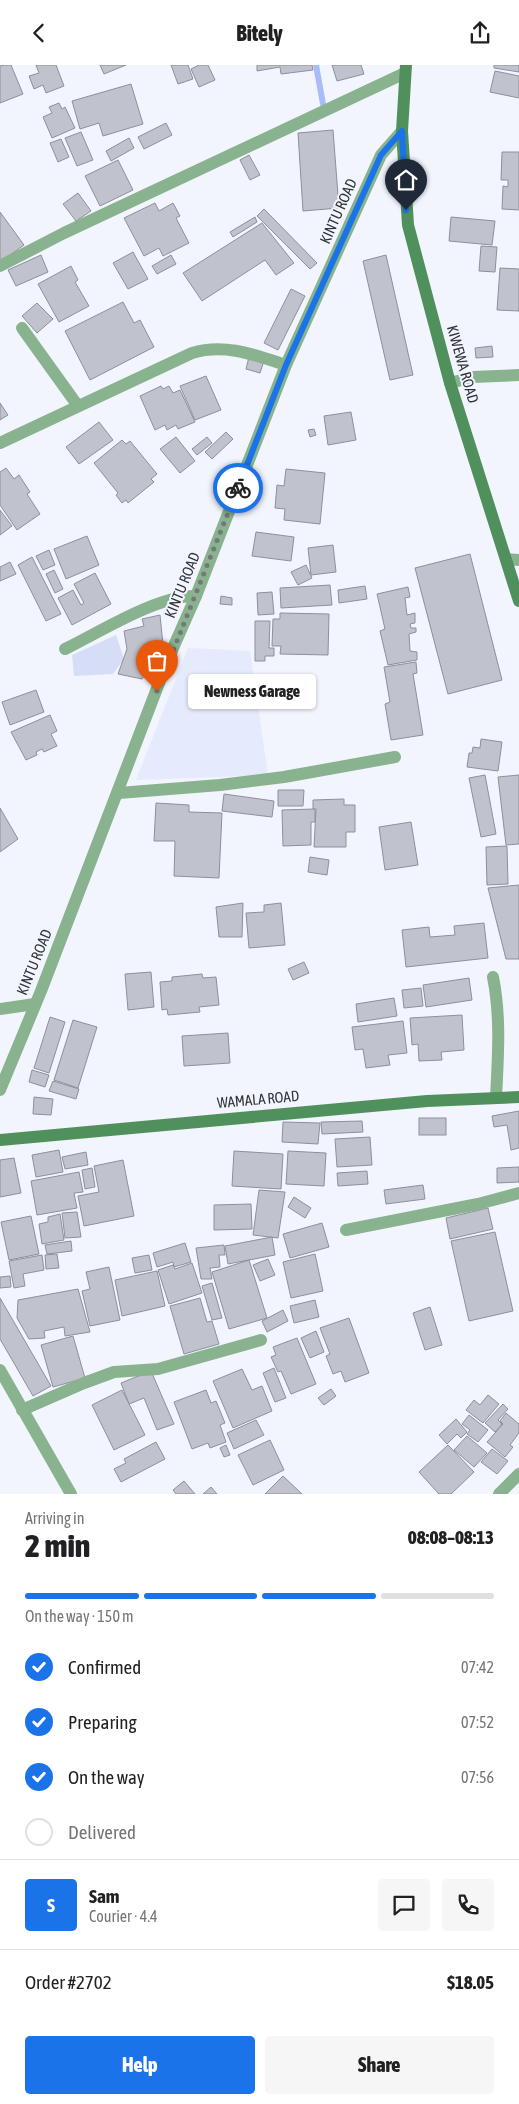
<!DOCTYPE html>
<html lang="en">
<head>
<meta charset="utf-8">
<style>
  :root { --surface:#fff; --page:#f6f6f6; --text:#202124; --muted:#757577; --line:#e0e0e0; --accent:#1a73e8 }
  body { margin:0; font-family:"Asap Condensed",sans-serif; background:var(--page); color:var(--text); height:100vh; display:flex; flex-direction:column; font-size:19px; white-space:nowrap }
  * { box-sizing:border-box; margin:0 }
  p { font-size:16px; color:var(--muted) }
  .icon { flex:none; width:28px; height:28px; fill:none; stroke:currentColor; stroke-width:2; stroke-linecap:round; stroke-linejoin:round }
  .map { position:relative; height:1429px; overflow:hidden }
  .sheet { display:flex; flex-direction:column; background:var(--surface); flex:1 }
  .sheet>* { flex:none }
  .pin { position:absolute; display:grid; place-items:center; width:42px; height:42px; color:#fff; margin:-51px -21px; border-radius:50% 50% 50% 0; rotate:-45deg; box-shadow:0 0 5px #0007 }
  .pin .icon { rotate:45deg }
  .courier { position:absolute; display:grid; place-items:center; width:50px; height:50px; margin:-25px; border:4px solid #1a73e8; border-radius:50%; background:#fff; color:#222; box-shadow:0 1px 6px #0007 }
  .bubble { position:absolute; height:35px; border-radius:5px; background:var(--surface); box-shadow:0 1px 4px #0004; font-size:16px; font-weight:800; line-height:35px; text-align:center }
  .headline em { font-style:normal; font-weight:800 }
  .headline div { display:flex; flex-direction:column-reverse }
  .headline { display:flex; align-items:center; justify-content:space-between; height:85px; padding:0 25px }
  h1 { font-size:32px; font-weight:800; line-height:38px }
  .bar { display:grid; grid-template-columns:repeat(4,1fr); gap:8px 5px; align-content:center; height:60px; padding:0 25px }
  .bar i { height:6px; border-radius:4px; background:var(--line) }
  .bar .selected { background:var(--accent) }
  .bar p { grid-column:span 4 }
  .line { display:flex; align-items:center; gap:12px; padding:0 25px; border-top:1px solid var(--line) }
  .line div { flex:1 }
  .round { display:grid; place-items:center; flex:none; width:52px; height:52px; border-radius:5px; background:var(--page) }
  ol { padding:0 25px; list-style:none }
  li { display:flex; align-items:center; gap:15px; height:55px }
  li p { margin-inline-start:auto }
  li .icon { padding:5px; border-radius:50%; background:var(--accent); color:#fff; stroke-width:4 }
  li:last-child { color:var(--muted) }
  li i { width:28px; height:28px; border:2px solid var(--line); border-radius:50% }
  .cta { display:flex; gap:10px; margin-top:auto; padding:10px 25px }
  .cta a { flex:1; height:58px; border-radius:5px; background:var(--accent); color:#fff; font-size:20px; font-weight:800; line-height:58px; text-align:center }
  .cta a+a { background:var(--page); color:var(--text) }
  header { display:flex; justify-content:space-between; align-items:center; height:65px; padding:0 25px; background:var(--surface); font-size:22px; font-weight:800 }
  .map>svg:first-child { display:block }
  .built { fill:#e5eafd }
  .green { fill:#d6def7 }
  .lines { fill:none; stroke-linecap:round; stroke-linejoin:round }
  .stream { stroke:#a9bbf8; stroke-width:6 }
  .building { fill:#c0c3ce; stroke:#8d909b }
  .street { stroke:#89b28e; stroke-width:12 }
  .secondary { stroke:#50905c; stroke-width:12 }
  .done { stroke:#75777d; stroke-width:5; stroke-dasharray:0 9 }
  .route { stroke:#1a73e8; stroke-width:6 }
  .labels { text-anchor:middle; dominant-baseline:central; stroke-width:4; stroke-linejoin:round; paint-order:stroke }
  .street-label { font-size:15px; fill:#323337; stroke:#f2f5fe }
</style>
</head>
<body>
<header><svg class="icon" aria-label="back" viewBox="0 0 24 24"><path d="M15 5l-7 7 7 7"/></svg>Bitely<svg class="icon" aria-label="share" viewBox="0 0 24 24"><path d="M12 15V3M7 8l5-5 5 5M5 13v7h14v-7"/></svg></header>
<div class="map">
<svg width="519" height="1429" viewBox="0 0 519 1429">
  <rect width="100%" height="100%" fill="#f2f5fe"/>
  <path class="built" d="M188 583 250 586 268 710 136 715Z"/>
  <path class="green" d="M116 570 124 594 113 609 74 611 72 590Z"/>
  <g class="lines">
    <path class="stream" d="M316 0 323 39"/>
  </g>
  <g class="building">
    <path d="M4 0H11L23 29 0 38V1Z"/>
    <path d="M36 0H56L64 21 46 28 43 20 34 24 29 11 39 8Z"/>
    <path d="M100 0H126L104 9Z"/>
    <path d="M171 0H188L193 14 178 19Z"/>
    <path d="M199 0H208L215 15 199 22 191 4Z"/>
    <path d="M257 0H312L313 5 281 9 280 2 257 6Z"/>
    <path d="M332 0H361L364 9 337 16Z"/>
    <path d="M494 0H519V7L494 3Z"/>
    <path d="M495 6 519 11V33L490 27Z"/>
    <path d="M131 19 143 59 103 71 99 58 80 64 72 36Z"/>
    <path d="M59 38 62 44 65 42 75 63 52 73 43 52 52 48 49 42Z"/>
    <path d="M166 58 172 70 144 84 138 72Z"/>
    <path d="M333 65 339 143 303 146 298 68Z"/>
    <path d="M81 67 93 95 77 101 65 73Z"/>
    <path d="M129 73 134 83 111 96 106 86Z"/>
    <path d="M61 74 69 92 58 97 50 78Z"/>
    <path d="M502 87H519V145L502 144 503 121 508 122V115H501Z"/>
    <path d="M249 90 260 110 250 115 240 95Z"/>
    <path d="M118 95 133 125 100 141 85 111Z"/>
    <path d="M78 128 91 146 76 156 63 139Z"/>
    <path d="M155 138 159 146 173 138 180 151 176 153 189 178 163 191 159 183 144 191 124 153Z"/>
    <path d="M264 144 317 198 310 204 257 151Z"/>
    <path d="M0 147 24 180 0 197Z"/>
    <path d="M255 152 257 157 233 172 230 167Z"/>
    <path d="M451 152 495 156 492 180 449 176Z"/>
    <path d="M262 158 294 198 276 210 265 195 202 236 183 208Z"/>
    <path d="M481 181 497 182 495 207 479 206Z"/>
    <path d="M133 187 148 214 128 224 113 198Z"/>
    <path d="M41 190 48 207 16 221 8 205Z"/>
    <path d="M171 190 176 199 157 209 152 201Z"/>
    <path d="M386 190 413 310 390 315 363 196Z"/>
    <path d="M71 201 78 215 75 217 89 241 59 257 38 219Z"/>
    <path d="M500 203 519 204V246L497 245Z"/>
    <path d="M291 224 305 231 278 285 264 278Z"/>
    <path d="M123 237 134 258 140 255 154 282 90 315 65 266Z"/>
    <path d="M37 238 53 254 37 268 22 251Z"/>
    <path d="M492 281 493 292 476 293 475 283Z"/>
    <path d="M249 292 264 296 260 308 246 304Z"/>
    <path d="M206 311 221 345 195 355 180 321Z"/>
    <path d="M161 321 163 324 169 321 173 328 180 325 195 357 178 364 176 360 167 365 165 360 155 365 140 331Z"/>
    <path d="M0 338 8 350 0 355Z"/>
    <path d="M351 347 356 375 328 380 324 351Z"/>
    <path d="M99 357 113 375 79 399 66 382Z"/>
    <path d="M314 364 316 370 310 372 308 365Z"/>
    <path d="M226 367 233 374 212 394 205 387Z"/>
    <path d="M176 372 195 396 180 408 160 384Z"/>
    <path d="M207 372 212 378 197 390 192 384Z"/>
    <path d="M122 375 126 379 130 376 157 409 151 414 154 417 128 438 126 435 122 438 116 430 118 428 94 398Z"/>
    <path d="M6 403 14 414 19 410 30 427 27 429 40 449 17 465 0 440V407Z"/>
    <path d="M286 404 325 408 320 459 284 455 285 444 275 443 277 420 284 421Z"/>
    <path d="M0 445 12 461 0 470Z"/>
    <path d="M256 467 294 472 291 496 252 491Z"/>
    <path d="M87 471 99 500 66 514 54 484Z"/>
    <path d="M333 480 336 507 311 510 308 483Z"/>
    <path d="M49 485 55 500 43 505 36 491Z"/>
    <path d="M470 489 502 615 448 629 415 503Z"/>
    <path d="M32 492 61 549 46 556 18 500Z"/>
    <path d="M10 497 16 509 0 516V502Z"/>
    <path d="M306 500 312 513 298 520 291 507Z"/>
    <path d="M54 505 63 524 55 528 46 509Z"/>
    <path d="M95 508 111 539 72 560 58 533 73 525 81 540 84 538 74 519Z"/>
    <path d="M330 520 332 540 281 543 280 523Z"/>
    <path d="M365 521 367 534 339 538 338 525Z"/>
    <path d="M408 522 410 532 405 533 407 550 415 548V558L410 559 411 563H416V567L409 569 410 586 417 587V595L388 600 380 566 385 564 377 529Z"/>
    <path d="M272 527 274 549 258 550 257 528Z"/>
    <path d="M221 531 232 533V540L220 539Z"/>
    <path d="M280 548 329 549 328 590 280 589 281 581H272L273 554H280Z"/>
    <path d="M160 550 163 580 142 614 118 609 127 584 124 566 144 561 142 554Z"/>
    <path d="M255 556H270L269 583H274V591H265V596H255Z"/>
    <path d="M416 597 417 608 413 609 423 670 391 675 385 639 390 637 384 602Z"/>
    <path d="M36 625 44 647 10 660 2 637Z"/>
    <path d="M50 650 57 666 51 669 57 681 44 687 42 684 36 687 37 690 26 695 11 667Z"/>
    <path d="M481 674 502 677 498 706 467 702 469 688H472L473 682 480 683Z"/>
    <path d="M485 710 496 769 481 772 469 713Z"/>
    <path d="M519 710V779L506 780 498 712Z"/>
    <path d="M278 725H304L303 741H278Z"/>
    <path d="M224 729 274 736 272 752 222 746Z"/>
    <path d="M344 734V740H355V767H346V782H314L316 744H313V735Z"/>
    <path d="M156 738 189 740V747L222 748 219 813 174 811 175 776H154Z"/>
    <path d="M0 743 18 774 0 787Z"/>
    <path d="M315 744V757H311V780L283 781 282 745Z"/>
    <path d="M411 757 418 800 385 805 379 762Z"/>
    <path d="M507 781 508 819 487 820 486 782Z"/>
    <path d="M310 792 329 795 327 810 308 807Z"/>
    <path d="M519 820V894H506L488 823Z"/>
    <path d="M243 838 242 872H219L216 842Z"/>
    <path d="M281 838 285 880 249 883 246 848 264 847V840Z"/>
    <path d="M484 858 488 893 406 902 402 865 429 862 430 872 455 870 454 861Z"/>
    <path d="M304 897 309 908 293 915 288 904Z"/>
    <path d="M151 907 154 942 128 945 125 909Z"/>
    <path d="M202 909 203 913 216 912 219 940 199 942 200 947 168 950 167 944 162 945 160 917 172 916V912Z"/>
    <path d="M469 913 472 935 426 942 423 920Z"/>
    <path d="M421 923 423 941 404 943 402 925Z"/>
    <path d="M394 933 397 951 358 957 356 939Z"/>
    <path d="M462 950 464 985 441 987 442 995 419 996 418 979 412 980 410 953Z"/>
    <path d="M50 952 65 957 49 1008 34 1003Z"/>
    <path d="M73 955 97 962 78 1023 54 1015Z"/>
    <path d="M403 956 407 988 388 990 390 1000 366 1003 363 984 355 985 352 962Z"/>
    <path d="M228 968 230 998 184 1001 182 971Z"/>
    <path d="M32 1005 49 1010 45 1022 29 1017Z"/>
    <path d="M53 1016 79 1024 76 1034 49 1026Z"/>
    <path d="M34 1032 53 1034 51 1050 33 1049Z"/>
    <path d="M519 1046V1083L511 1085 507 1060 494 1062 492 1051Z"/>
    <rect x="419" y="1053" width="27" height="17"/>
    <path d="M362 1056 363 1067 322 1069 321 1057Z"/>
    <path d="M283 1057 320 1058 318 1079 282 1077Z"/>
    <path d="M370 1072 372 1100 337 1102 335 1074Z"/>
    <path d="M59 1085 63 1107 36 1112 32 1090Z"/>
    <path d="M234 1086 283 1089 281 1124 232 1121Z"/>
    <path d="M288 1086 326 1088 324 1121 286 1119Z"/>
    <path d="M86 1087 88 1100 65 1104 62 1092Z"/>
    <path d="M14 1093 21 1128 0 1132V1095Z"/>
    <path d="M123 1095 134 1151 84 1161 78 1131 99 1127 94 1101Z"/>
    <path d="M519 1102V1117L497 1118V1103Z"/>
    <path d="M92 1103 95 1122 85 1124 82 1105Z"/>
    <path d="M367 1106 368 1119 338 1121 337 1108Z"/>
    <path d="M79 1107 83 1127 74 1128 77 1143 37 1150 31 1116Z"/>
    <path d="M423 1120 425 1134 386 1139 384 1125Z"/>
    <path d="M259 1125 285 1127 278 1173 253 1170Z"/>
    <path d="M294 1132 311 1143 305 1153 288 1142Z"/>
    <path d="M251 1139 252 1164 214 1165V1140Z"/>
    <path d="M488 1143 493 1164 450 1174 446 1153Z"/>
    <path d="M77 1147 81 1172 65 1173 62 1148Z"/>
    <path d="M60 1149 64 1175 42 1179 39 1159 48 1157V1152Z"/>
    <path d="M31 1151 39 1189 9 1195 1 1157Z"/>
    <path d="M322 1158 329 1182 290 1193 283 1169Z"/>
    <path d="M495 1167 513 1246 469 1256 451 1176Z"/>
    <path d="M272 1172 275 1190 228 1199 225 1181Z"/>
    <path d="M71 1176 72 1186 47 1189 45 1180Z"/>
    <path d="M185 1178 191 1197 174 1202 173 1197 157 1202 153 1188Z"/>
    <path d="M224 1180 225 1190H219L220 1202 210 1203 212 1214H201L196 1183Z"/>
    <path d="M57 1189 59 1203 46 1204 45 1190Z"/>
    <path d="M315 1189 323 1226 291 1233 283 1197Z"/>
    <path d="M42 1190 44 1205 23 1209 25 1221 14 1223 9 1196Z"/>
    <path d="M149 1190 152 1205 135 1208 132 1193Z"/>
    <path d="M268 1194 275 1210 260 1216 253 1200Z"/>
    <path d="M249 1195 267 1253 229 1264 212 1207Z"/>
    <path d="M192 1198 202 1228 169 1239 158 1205 173 1200 175 1204Z"/>
    <path d="M109 1202 120 1255 90 1261 82 1226 90 1224 86 1207Z"/>
    <path d="M157 1206 165 1241 122 1251 115 1215Z"/>
    <path d="M10 1211 11 1222 0 1223V1212Z"/>
    <path d="M212 1218 222 1253 212 1255 202 1221Z"/>
    <path d="M78 1224 90 1267 65 1271 64 1262 44 1266 45 1273 29 1274 17 1253 18 1235Z"/>
    <path d="M0 1233 51 1321 33 1331 0 1274Z"/>
    <path d="M200 1233 207 1257 212 1256 219 1279 184 1289 170 1241Z"/>
    <path d="M315 1235 319 1252 294 1258 290 1241Z"/>
    <path d="M430 1242 442 1280 425 1285 413 1248Z"/>
    <path d="M283 1245 288 1256 267 1267 262 1256Z"/>
    <path d="M349 1253 369 1308 345 1317 341 1306 333 1309 326 1291 330 1289 320 1263Z"/>
    <path d="M316 1266 324 1287 310 1293 301 1273Z"/>
    <path d="M73 1271 85 1313 53 1322 41 1280Z"/>
    <path d="M297 1273 316 1319 291 1329 281 1306 278 1307 271 1292 276 1290 273 1282Z"/>
    <path d="M274 1303 286 1333 275 1337 263 1308Z"/>
    <path d="M242 1304 252 1325 262 1321 272 1346 233 1363 213 1316Z"/>
    <path d="M151 1306 174 1359 157 1365 144 1333 129 1339 121 1318Z"/>
    <path d="M331 1324 336 1331 324 1340 318 1333Z"/>
    <path d="M122 1325 145 1370 114 1385 92 1340Z"/>
    <path d="M206 1325 211 1338 216 1336 225 1358 220 1360 226 1377 210 1383 208 1378 192 1384 174 1337Z"/>
    <path d="M488 1330 499 1339 483 1358 466 1345 474 1335 480 1340Z"/>
    <path d="M503 1339 508 1344 498 1355 502 1359 495 1367 485 1358Z"/>
    <path d="M506 1348 519 1359V1368L510 1380 513 1382 505 1392 487 1377 503 1359 500 1356Z"/>
    <path d="M469 1350 488 1365 478 1377 467 1369 470 1365 462 1359Z"/>
    <path d="M456 1354 467 1367 461 1373 457 1369 447 1379 439 1370Z"/>
    <path d="M256 1355 264 1370 234 1384 227 1368Z"/>
    <path d="M467 1371 487 1388 474 1402 454 1385Z"/>
    <path d="M270 1375 284 1405 253 1420 238 1390Z"/>
    <path d="M156 1377 165 1394 121 1417 114 1404 126 1398 124 1394Z"/>
    <path d="M226 1380 230 1390 224 1392 220 1383Z"/>
    <path d="M448 1380 474 1407 451 1429H439L419 1407Z"/>
    <path d="M492 1384 508 1396 497 1409 481 1397Z"/>
    <path d="M283 1411 302 1429H265Z"/>
    <path d="M184 1416 195 1429H176L173 1425Z"/>
    <path d="M211 1422 217 1429H203Z"/>
  </g>
  <g class="lines">
    <g class="street">
      <path d="M0 201 64 168 405 8"/>
      <path d="M22 263 78 341"/>
      <path d="M450 318 473 312 519 310"/>
      <path d="M0 378 192 288C225 278 255 290 286 300"/>
      <path d="M506 494 519 495"/>
      <path d="M65 584C100 567 158 530 196 531"/>
      <path d="M119 728 220 720 284 712 395 692"/>
      <path d="M493 912C501 952 498 992 496 1033"/>
      <path d="M0 944 35 939"/>
      <path d="M0 1025 41 926 169 592 196 531 286 300 381 90 402 66"/>
      <path d="M346 1165 478 1139 519 1128"/>
      <path d="M0 1305 71 1429"/>
      <path d="M22 1345 84 1318 114 1307 158 1304 261 1275"/>
      <path d="M499 1429 519 1409"/>
    </g>
    <g class="secondary">
      <path d="M406 0 402 66 408 160 450 318 519 536"/>
      <path d="M0 1075 427 1036 519 1032"/>
    </g>
  </g>
  <g class="lines">
    <path class="done" d="M157 626 238 423"/>
    <path class="route" d="M238 423 286 300 381 90 402 66 406 145"/>
  </g>
  <g class="labels">
    <g class="street-label">
      <text transform="translate(338 146) rotate(-66)">KINTU ROAD</text>
      <text transform="translate(463 299) rotate(74)">KIWEWA ROAD</text>
      <text transform="translate(182 520) rotate(-68)">KINTU ROAD</text>
      <text transform="translate(34 897) rotate(-68)">KINTU ROAD</text>
      <text transform="translate(258 1034) rotate(-5)">WAMALA ROAD</text>
    </g>
  </g>
</svg>
<div class="pin" style="left:157px;top:626px;background:#ea580c"><svg class="icon" aria-label="bag" viewBox="0 0 24 24"><path d="M5 8h14l-1 12H6zM9 8a3 3 0 0 1 6 0"/></svg></div>
<div class="pin" style="left:406px;top:145px;background:#1f2937"><svg class="icon" aria-label="home" viewBox="0 0 24 24"><path d="M3 11l9-7 9 7M6 9v11h12V9"/></svg></div>
<div class="courier" style="left:238px;top:423px"><svg class="icon" aria-label="bike" viewBox="0 0 24 24"><circle cx="6" cy="16" r="4"/><circle cx="18" cy="16" r="4"/><path d="M6 16l4-8h5l3 8M10 8l3 8H6M13 5h3"/></svg></div>
<div class="bubble" style="left:188px;top:609px;width:128px">Newness Garage</div>
</div>
<section class="sheet">
<div class="headline"><div><h1>2 min</h1><p>Arriving in</p></div><em>08:08–08:13</em></div>
<div class="bar"><i class="selected"></i><i class="selected"></i><i class="selected"></i><i></i><p>On the way · 150 m</p></div>
<ol>
<li><svg class="icon" aria-label="check" viewBox="0 0 24 24"><path d="M5 12l5 5 9-10"/></svg>Confirmed<p>07:42</p></li>
<li><svg class="icon" aria-label="check" viewBox="0 0 24 24"><path d="M5 12l5 5 9-10"/></svg>Preparing<p>07:52</p></li>
<li><svg class="icon" aria-label="check" viewBox="0 0 24 24"><path d="M5 12l5 5 9-10"/></svg>On the way<p>07:56</p></li>
<li><i></i>Delivered</li>
</ol>
<div class="line" style="height:90px"><b class="round" style="background:var(--accent);color:#fff">S</b><div><b>Sam</b><p>Courier · 4.4</p></div><a class="round"><svg class="icon" aria-label="chat" viewBox="0 0 24 24"><path d="M4 5h16v11H9l-5 4z"/></svg></a><a class="round"><svg class="icon" aria-label="phone" viewBox="0 0 24 24"><path d="M5 4h4l2 5-3 2q2 4 5 5l2-3 5 2v4C11 20 4 13 5 4z"/></svg></a></div>
<div class="line" style="height:65px"><div>Order #2702</div><b>$18.05</b></div>
<div class="cta"><a>Help</a><a>Share</a></div>
</section>
</body>
</html>
